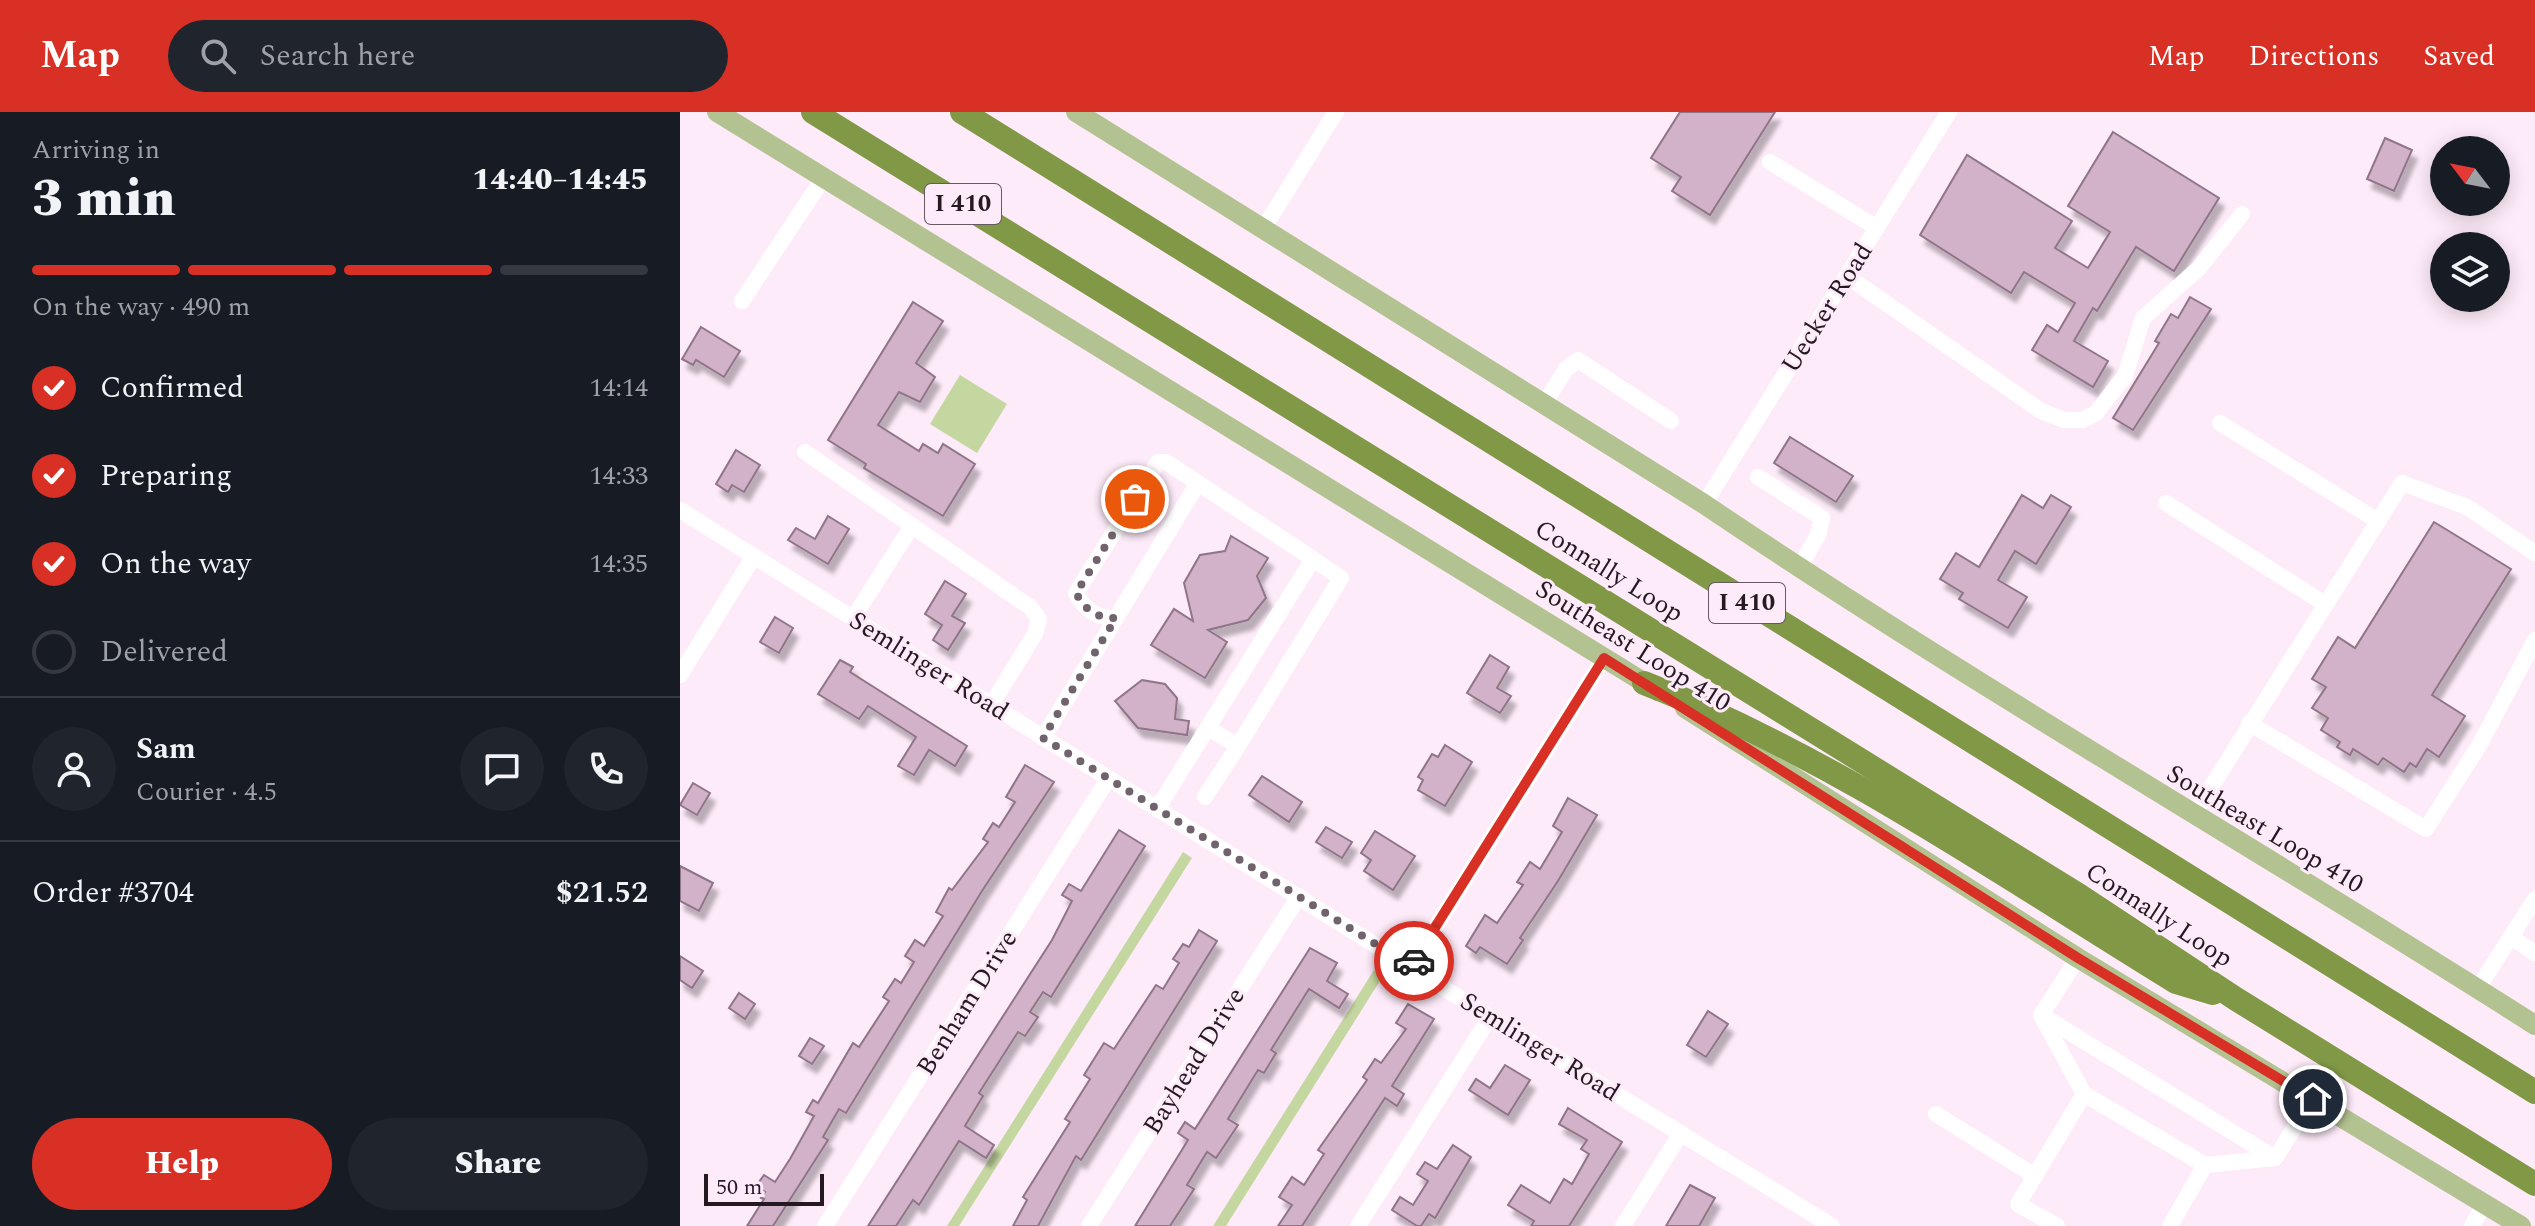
<!DOCTYPE html>
<html lang="en">
<head>
<meta charset="utf-8">
<style>
  :root { --surface:#171b24; --page:#20242c; --text:#f1f3f6; --muted:#9ea1a6; --line:#363941; --accent:#d93025 }
  body { margin:0; font-family:Spectral,serif; background:var(--page); color:var(--text); height:100vh; display:flex; flex-direction:column; font-size:30px; white-space:nowrap }
  * { box-sizing:border-box; margin:0 }
  p { font-size:26px; color:var(--muted) }
  .icon { flex:none; width:44px; height:44px; fill:none; stroke:currentColor; stroke-width:2; stroke-linecap:round; stroke-linejoin:round }
  .map { position:relative; flex:1; overflow:hidden }
  .sheet { display:flex; flex-direction:column; background:var(--surface); width:680px }
  .sheet>* { flex:none }
  .needle { width:52px; rotate:302deg }
  .controls { position:absolute; left:1750px; top:24px; display:grid; gap:16px }
  .controls a { display:grid; place-items:center; width:80px; height:80px; border-radius:50%; background:var(--surface); box-shadow:0 4px 20px #0003; font-size:40px }
  .scale { position:absolute; left:24px; bottom:20px; width:120px; box-sizing:border-box; padding-left:8px; border:4px solid #251a22; border-top:0; font-size:22px; line-height:28px; white-space:nowrap; color:#251a22; -webkit-text-stroke:6px #feebf9; paint-order:stroke }
  .pin { position:absolute; display:grid; place-items:center; width:68px; height:68px; color:#fff; margin:-34px; border:4px solid #fff; border-radius:50%; box-shadow:0 2px 8px #0007 }
  .courier { position:absolute; display:grid; place-items:center; width:80px; height:80px; margin:-40px; border:6px solid #d93025; border-radius:50%; background:#fff; color:#222; box-shadow:0 2px 10px #0007 }
  .headline em { font-style:normal; font-weight:800 }
  .headline div { display:flex; flex-direction:column-reverse }
  .headline { display:flex; align-items:center; justify-content:space-between; height:136px; padding:0 32px }
  h1 { font-size:52px; font-weight:800; line-height:60px }
  .bar { display:grid; grid-template-columns:repeat(4,1fr); gap:12px 8px; align-content:center; height:96px; padding:0 32px }
  .bar i { height:10px; border-radius:6px; background:var(--line) }
  .bar .on { background:var(--accent) }
  .bar p { grid-column:span 4 }
  .line { display:flex; align-items:center; gap:20px; padding:0 32px; border-top:2px solid var(--line) }
  .line div { flex:1 }
  .round { display:grid; place-items:center; flex:none; width:84px; height:84px; border-radius:42px; background:var(--page) }
  ol { padding:0 32px; list-style:none }
  li { display:flex; align-items:center; gap:24px; height:88px }
  li p { margin-inline-start:auto }
  li .icon { padding:8px; border-radius:50%; background:var(--accent); color:#fff; stroke-width:4 }
  li:last-child { color:var(--muted) }
  li i { width:44px; height:44px; border:4px solid var(--line); border-radius:50% }
  .action { display:flex; gap:16px; margin-top:auto; padding:16px 32px }
  .action a { flex:1; height:92px; border-radius:48px; background:var(--accent); color:#fff; font-size:32px; font-weight:800; line-height:92px; text-align:center }
  .action a+a { background:var(--page); color:var(--text) }
  header { display:flex; align-items:center; gap:48px; box-sizing:border-box; height:112px; padding:0 40px; background:var(--accent); color:#fff }
  header strong { font-size:38px }
  nav { display:flex; gap:44px; margin-inline-start:auto; font-size:28px }
  .search { width:560px; height:72px; background:var(--page); display:flex; align-items:center; gap:20px; box-sizing:border-box; padding:0 28px; border-radius:44px; color:var(--muted); font-size:30px }
  main { display:flex; flex:1; min-height:0 }
  .map>svg:first-child { display:block }
  .green { fill:#c5d7a0 }
  .building { fill:#d1b2c8; stroke:#907488; stroke-width:2; filter:url(#shadow) }
  .lines { fill:none; stroke-linecap:round; stroke-linejoin:round }
  .minor { stroke:#fff; stroke-width:16 }
  .major { stroke:#b3c291; stroke-width:20 }
  .highway { stroke:#819947; stroke-width:24 }
  .done { stroke:#71636d; stroke-width:8; stroke-dasharray:0 14.4 }
  .route { stroke:#d93025; stroke-width:10 }
  .labels { text-anchor:middle; dominant-baseline:central; stroke-width:6; stroke-linejoin:round; paint-order:stroke }
  .shield { fill:#feebf9; stroke:#665962; stroke-width:2 }
  .shield-label { font-size:24px; font-weight:bold; fill:#251a22 }
  .street-label { font-size:26px; fill:#251a22; stroke:#feebf9 }
</style>
</head>
<body>
<header>
<strong>Map</strong>
<div class="search"><svg class="icon" aria-label="search" viewBox="0 0 24 24"><circle cx="10" cy="10" r="6"/><path d="M15 15l6 6"/></svg>Search here</div>
<nav><a>Map</a><a>Directions</a><a>Saved</a></nav>
</header>
<main>
<section class="sheet">
<div class="headline"><div><h1>3 min</h1><p>Arriving in</p></div><em>14:40–14:45</em></div>
<div class="bar"><i class="on"></i><i class="on"></i><i class="on"></i><i></i><p>On the way · 490 m</p></div>
<ol>
<li><svg class="icon" aria-label="check" viewBox="0 0 24 24"><path d="M5 12l5 5 9-10"/></svg>Confirmed<p>14:14</p></li>
<li><svg class="icon" aria-label="check" viewBox="0 0 24 24"><path d="M5 12l5 5 9-10"/></svg>Preparing<p>14:33</p></li>
<li><svg class="icon" aria-label="check" viewBox="0 0 24 24"><path d="M5 12l5 5 9-10"/></svg>On the way<p>14:35</p></li>
<li><i></i>Delivered</li>
</ol>
<div class="line" style="height:144px"><a class="round"><svg class="icon" aria-label="person" viewBox="0 0 24 24"><circle cx="12" cy="8" r="4"/><path d="M4 21q1-7 8-7t8 7"/></svg></a><div><b>Sam</b><p>Courier · 4.5</p></div><a class="round"><svg class="icon" aria-label="chat" viewBox="0 0 24 24"><path d="M4 5h16v11H9l-5 4z"/></svg></a><a class="round"><svg class="icon" aria-label="phone" viewBox="0 0 24 24"><path d="M5 4h4l2 5-3 2q2 4 5 5l2-3 5 2v4C11 20 4 13 5 4z"/></svg></a></div>
<div class="line" style="height:104px"><div>Order #3704</div><b>$21.52</b></div>
<div class="action"><a>Help</a><a>Share</a></div>
</section>
<div class="map">
<svg width="1855" height="1114" viewBox="0 0 1855 1114">
  <defs>
    <filter id="shadow"><feDropShadow dx="5" dy="9" stdDeviation="2" flood-color="#0004"/></filter>
  </defs>
  <rect width="100%" height="100%" fill="#feebf9"/>
  <g class="green">
    <path d="M280 263 327 292 297 341 250 312Z"/>
    <path d="M503 740 512 746 279 1114H267Z"/>
    <path d="M694 858 703 864 546 1114H533Z"/>
  </g>
  <g class="building">
    <path d="M1000 0H1095L1030 103 992 79 1001 65 971 46Z"/>
    <path d="M1433 20 1539 86 1494 159 1456 135 1417 199 1413 196 1394 229 1428 249 1413 275 1352 238 1367 213 1378 220 1395 191 1344 160 1331 181 1240 123 1287 43 1392 109 1375 136 1408 156 1430 120 1388 94Z"/>
    <path d="M1705 26 1732 38 1714 79 1687 67Z"/>
    <path d="M1510 185 1531 197 1453 318 1433 306 1479 231 1475 229 1491 202 1498 206Z"/>
    <path d="M233 190 263 209 236 251 255 265 240 290 219 280 198 313 239 339 243 332 258 341 263 332 295 352 263 404 184 356 186 352 148 328Z"/>
    <path d="M21 215 60 239 44 265 16 248 13 253 2 247Z"/>
    <path d="M1110 325 1173 364 1156 390 1094 351Z"/>
    <path d="M56 338 80 353 64 380 52 373 48 380 36 372Z"/>
    <path d="M1342 383 1363 396 1371 383 1391 395 1356 452 1335 439 1318 468 1347 485 1328 516 1279 487 1283 481 1260 467 1276 441 1299 455Z"/>
    <path d="M148 404 169 417 148 452 108 428 116 416 135 427Z"/>
    <path d="M1754 410 1831 457 1752 583 1785 604 1759 645 1747 637 1736 655 1730 651 1724 660 1703 646 1698 653 1673 637 1670 643 1657 635 1660 630 1641 618 1648 606 1632 596 1646 575 1632 567 1658 525 1675 536Z"/>
    <path d="M551 424 588 446 577 464 586 486 568 508 528 518 547 530 525 566 471 533 494 497 513 509 504 471 520 443 545 439Z"/>
    <path d="M265 469 286 482 272 504 285 511 268 538 253 528 262 513 245 502Z"/>
    <path d="M95 505 113 516 99 541 80 530Z"/>
    <path d="M810 543 829 555 817 576 831 584 820 601 787 581Z"/>
    <path d="M160 548 173 555 170 560 287 634 275 654 249 638 234 663 218 654 236 625 188 594 179 607 138 582Z"/>
    <path d="M462 568 485 572 497 586 495 607 509 609 507 623 458 616 435 589Z"/>
    <path d="M765 633 792 650 765 694 738 678 743 668 738 665 752 642 758 645Z"/>
    <path d="M345 653 374 670 302 779 166 1001 159 997 143 1025 148 1028 93 1114H67L84 1087 81 1086 85 1080 76 1074 84 1063 95 1070 110 1047 134 1004 126 1000 133 988 138 991 173 931 179 935 209 889 203 885 215 867 221 871 234 850 225 844 235 828 244 834 263 804 256 800 269 776 272 778 308 730 303 727 313 711 319 715 335 690 326 685Z"/>
    <path d="M582 664 622 690 609 710 569 683Z"/>
    <path d="M13 671 30 681 17 703 0 693Z"/>
    <path d="M888 686 917 703 878 769 840 826 843 828 827 852 800 835 796 841 786 834 805 803 817 811 843 773 837 770 850 750 860 757 882 720 873 714Z"/>
    <path d="M646 715 672 730 662 746 636 730Z"/>
    <path d="M439 718 465 734 371 885 363 880 350 900 358 905 345 924 338 920 299 981 303 984 285 1014 314 1033 306 1046 279 1029 239 1093 233 1088 216 1114H188L372 828 392 789 382 783 389 772 401 779Z"/>
    <path d="M695 719 735 744 713 778 684 759 691 748 681 741Z"/>
    <path d="M0 754 33 771 19 799 0 789Z"/>
    <path d="M519 818 537 829 401 1048 396 1044 358 1114H333L347 1088 343 1085 390 1010 385 1007 410 967 404 963 424 931 434 937 476 873 483 877 499 851 493 847 503 832 509 835Z"/>
    <path d="M630 836 657 851 647 869 668 882 659 896 629 877 591 938 596 941 584 961 578 958 548 1007 558 1013 536 1046 527 1040 507 1073 514 1077 490 1114H455L508 1028 498 1021 505 1010 515 1017Z"/>
    <path d="M0 844 23 859 12 876 0 868Z"/>
    <path d="M59 881 75 892 65 907 49 896Z"/>
    <path d="M728 892 754 907 712 974 724 982 717 994 705 986 622 1114H598L612 1093 599 1085 612 1065 624 1073 644 1042 638 1038 687 968 683 965 695 947 701 951 726 917 716 911Z"/>
    <path d="M1028 899 1048 912 1026 945 1007 933Z"/>
    <path d="M130 926 144 934 132 952 119 944Z"/>
    <path d="M825 953 850 968 828 1003 789 978 796 967 810 976Z"/>
    <path d="M888 996 942 1030 889 1114H851L854 1109 828 1093 841 1073 870 1091 884 1067 892 1072 909 1042 901 1037 907 1028 879 1012Z"/>
    <path d="M773 1033 791 1045 755 1106 749 1102 741 1114H737L712 1098 720 1085 733 1093 748 1069 737 1062 745 1050 757 1057Z"/>
    <path d="M1010 1073 1035 1086 1019 1114H986Z"/>
  </g>
  <g class="lines">
    <g class="minor">
      <path d="M1090 50 1197 116"/>
      <path d="M583 117 656 0"/>
      <path d="M1167 164 1361 299 1384 308H1403L1416 301 1445 264 1463 206 1519 156 1562 102"/>
      <path d="M62 189 144 65"/>
      <path d="M864 292 886 257 898 248 991 309"/>
      <path d="M1540 311 1698 409"/>
      <path d="M125 340 350 495 359 507 355 522 311 593"/>
      <path d="M1078 365 1142 406 1138 423 1119 456"/>
      <path d="M1486 391 1645 492"/>
      <path d="M1024 392 1269 0"/>
      <path d="M0 398 810 905 1152 1114"/>
      <path d="M173 506 232 414"/>
      <path d="M436 506C416 506 405 498 396 481L478 350H486L518 371"/>
      <path d="M0 563 74 444"/>
      <path d="M1569 611 1746 717 1800 632 1855 528"/>
      <path d="M528 616 558 634 661 466 633 447"/>
      <path d="M363 626 518 371 633 447 477 697"/>
      <path d="M525 685 558 634"/>
      <path d="M1513 704 1722 371 1787 395 1855 441"/>
      <path d="M1831 825 1855 841"/>
      <path d="M731 854 924 546"/>
      <path d="M1798 876 1855 787"/>
      <path d="M1361 903 1595 1046"/>
      <path d="M1361 903 1398 846"/>
      <path d="M1362 905 1404 982"/>
      <path d="M1256 1002 1355 1064"/>
      <path d="M1595 1046 1633 987"/>
      <path d="M1525 1053 1595 1046"/>
      <path d="M145 1114 428 667"/>
      <path d="M409 1114 619 784"/>
      <path d="M678 1114 810 905"/>
      <path d="M943 1114 1001 1021"/>
      <path d="M1377 1114 1338 1092 1404 982 1525 1053 1490 1114"/>
      <path d="M1792 1114 1805 1091"/>
    </g>
    <g class="major">
      <path d="M37 0 978 579"/>
      <path d="M396 0 1024 392C1295 575 1579 737 1855 913"/>
      <path d="M1005 596 1398 846 1841 1114"/>
    </g>
    <g class="highway">
      <path d="M133 0 1400 784 1556 887 1855 1072"/>
      <path d="M282 0 1855 980"/>
      <path d="M964 571C1150 643 1326 766 1496 870L1533 881"/>
    </g>
  </g>
  <g class="lines">
    <path class="done" d="M455 387 396 481C405 498 416 506 436 506L363 626 731 854 734 849"/>
    <path class="route" d="M734 849 924 546 1398 846 1633 987"/>
  </g>
  <g class="labels">
    <g class="shield">
      <rect x="245" y="72" width="76" height="40" rx="6"/>
      <rect x="1029" y="471" width="76" height="40" rx="6"/>
    </g>
    <g class="shield-label">
      <text x="283" y="92">I 410</text>
      <text x="1067" y="491">I 410</text>
    </g>
    <g class="street-label">
      <text transform="translate(1147 196) rotate(-58)">Uecker Road</text>
      <text transform="translate(929 459) rotate(32)">Connally Loop</text>
      <text transform="translate(953 534) rotate(32)">Southeast Loop 410</text>
      <text transform="translate(249 554) rotate(32)">Semlinger Road</text>
      <text transform="translate(1585 717) rotate(31)">Southeast Loop 410</text>
      <text transform="translate(1479 803) rotate(33)">Connally Loop</text>
      <text transform="translate(287 891) rotate(-58)">Benham Drive</text>
      <text transform="translate(860 935) rotate(32)">Semlinger Road</text>
      <text transform="translate(514 949) rotate(-58)">Bayhead Drive</text>
    </g>
  </g>
</svg>
<div class="controls">
<a><svg class="needle" viewBox="-14 -14 28 28"><path d="M0-13l5 13h-10z" fill="#e53935"/><path d="M0 13l5-13h-10z" fill="#9ea1a6"/></svg></a>
<a><svg class="icon" aria-label="layers" viewBox="0 0 24 24"><path d="M12 4l9 5-9 5-9-5zM3 14l9 5 9-5"/></svg></a>
</div>
<div class="scale">50 m</div>
<div class="pin" style="left:455px;top:387px;background:#ea580c"><svg class="icon" aria-label="bag" viewBox="0 0 24 24"><path d="M5 8h14l-1 12H6zM9 8a3 3 0 0 1 6 0"/></svg></div>
<div class="pin" style="left:1633px;top:987px;background:#1f2937"><svg class="icon" aria-label="home" viewBox="0 0 24 24"><path d="M3 11l9-7 9 7M6 9v11h12V9"/></svg></div>
<div class="courier" style="left:734px;top:849px"><svg class="icon" aria-label="car" viewBox="0 0 24 24"><path d="M5 17H2v-5l4-1 3-4h7l3 4 3 1v5h-3M9 17h6M6 11h13"/><circle cx="7" cy="17" r="2"/><circle cx="17" cy="17" r="2"/></svg></div>
</div>
</main>
</body>
</html>
